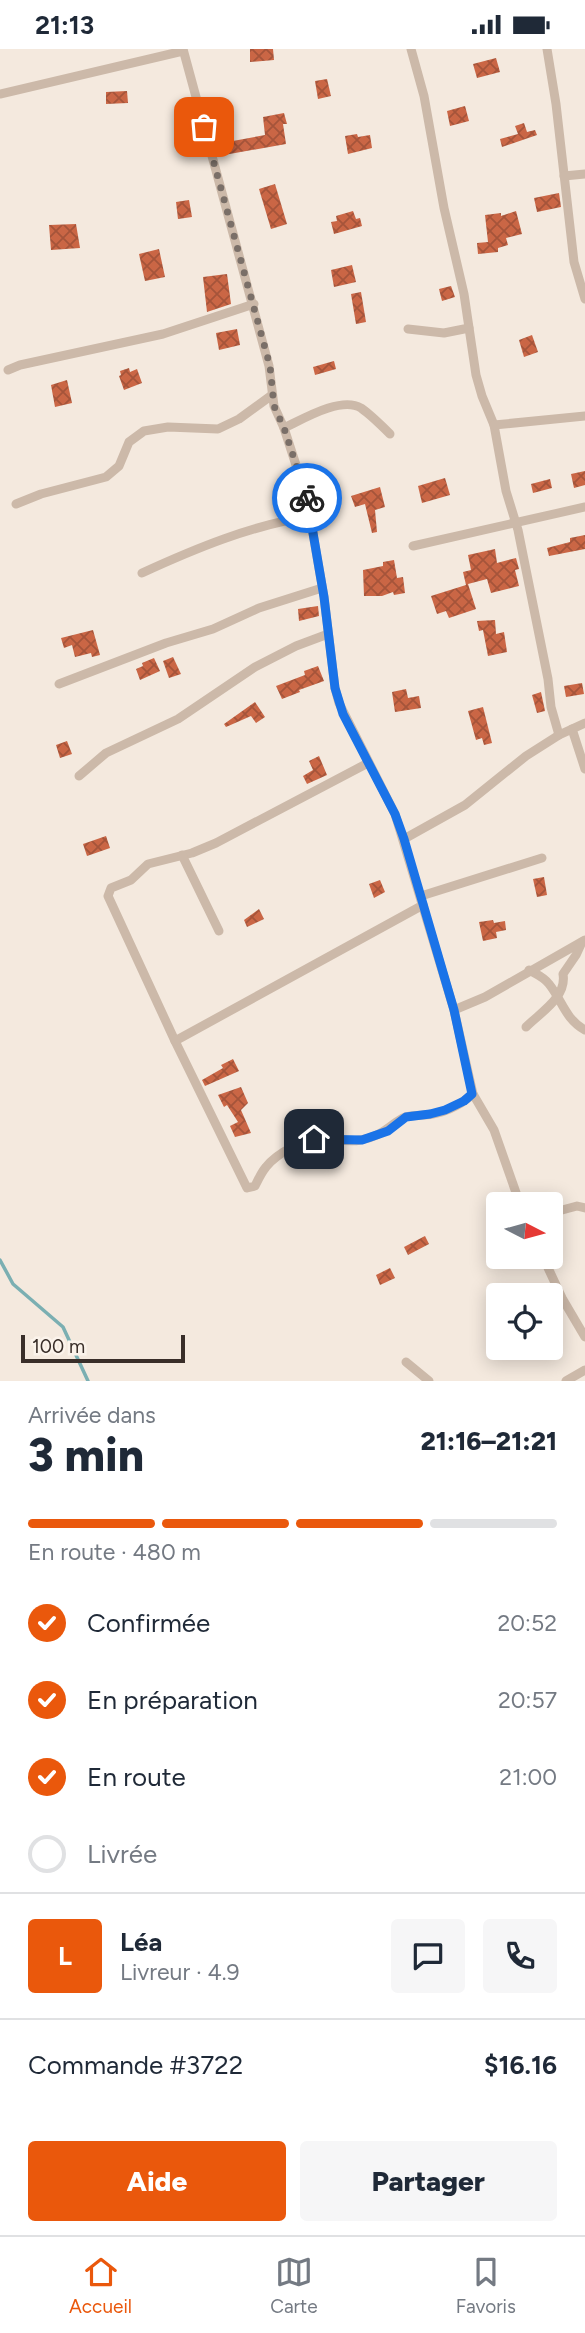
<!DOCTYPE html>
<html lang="fr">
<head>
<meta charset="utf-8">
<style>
  :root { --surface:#fff; --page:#f6f6f7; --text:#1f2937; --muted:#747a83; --line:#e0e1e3; --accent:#ea580c }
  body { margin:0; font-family:Figtree,sans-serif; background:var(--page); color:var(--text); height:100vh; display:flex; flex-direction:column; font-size:26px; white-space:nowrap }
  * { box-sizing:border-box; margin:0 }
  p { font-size:23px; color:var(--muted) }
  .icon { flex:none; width:38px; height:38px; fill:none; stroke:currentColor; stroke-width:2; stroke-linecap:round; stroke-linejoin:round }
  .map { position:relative; height:1332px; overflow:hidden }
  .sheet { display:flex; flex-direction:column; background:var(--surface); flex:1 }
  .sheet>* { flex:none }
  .needle { width:46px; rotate:96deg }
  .fabs { position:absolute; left:486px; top:1143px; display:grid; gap:14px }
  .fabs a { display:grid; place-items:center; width:77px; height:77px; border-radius:7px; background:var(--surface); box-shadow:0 4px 18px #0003; font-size:35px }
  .scale { position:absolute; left:21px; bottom:18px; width:164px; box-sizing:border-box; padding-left:7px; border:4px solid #392e29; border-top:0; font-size:19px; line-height:24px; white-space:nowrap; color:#392e29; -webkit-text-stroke:5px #fbf3eb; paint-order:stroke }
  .pin { position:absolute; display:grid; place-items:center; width:60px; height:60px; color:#fff; margin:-30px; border-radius:14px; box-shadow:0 4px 10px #0006 }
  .courier { position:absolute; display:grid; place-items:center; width:70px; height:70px; margin:-35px; border:5px solid #1a73e8; border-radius:50%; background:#fff; color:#222; box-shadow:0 2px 9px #0007 }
  .overview em { font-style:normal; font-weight:800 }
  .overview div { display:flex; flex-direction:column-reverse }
  .overview { display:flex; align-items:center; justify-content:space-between; height:119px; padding:0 28px }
  h1 { font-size:46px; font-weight:800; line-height:52px }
  .bar { display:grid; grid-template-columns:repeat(4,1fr); gap:10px 7px; align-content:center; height:84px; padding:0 28px }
  .bar i { height:9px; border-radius:5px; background:var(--line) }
  .bar .selected { background:var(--accent) }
  .bar p { grid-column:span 4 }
  .line { display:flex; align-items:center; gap:18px; padding:0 28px; border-top:2px solid var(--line) }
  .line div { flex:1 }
  .round { display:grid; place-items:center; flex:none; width:74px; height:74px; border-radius:7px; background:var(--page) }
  ol { padding:0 28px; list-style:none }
  li { display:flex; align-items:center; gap:21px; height:77px }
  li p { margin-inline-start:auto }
  li .icon { padding:7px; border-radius:50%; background:var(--accent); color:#fff; stroke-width:4 }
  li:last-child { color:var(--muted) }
  li i { width:38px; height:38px; border:4px solid var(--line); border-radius:50% }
  .cta { display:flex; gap:14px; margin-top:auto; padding:14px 28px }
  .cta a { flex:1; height:80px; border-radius:7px; background:var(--accent); color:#fff; font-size:28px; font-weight:800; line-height:80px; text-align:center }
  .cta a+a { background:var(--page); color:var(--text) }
  .status { display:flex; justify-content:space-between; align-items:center; height:49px; padding:0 35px; background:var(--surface); direction:ltr }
  .status svg { height:19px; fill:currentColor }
  .dock { display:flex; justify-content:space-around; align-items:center; height:98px; border-top:2px solid var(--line); background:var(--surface); font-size:19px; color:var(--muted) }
  .dock a { display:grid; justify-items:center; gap:4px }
  .dock .selected { color:var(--accent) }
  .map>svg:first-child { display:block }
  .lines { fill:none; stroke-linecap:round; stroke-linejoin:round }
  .stream { stroke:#7bafb2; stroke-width:3.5 }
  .building { fill:url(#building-cross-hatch) }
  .minor { stroke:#ccb9a9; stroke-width:9 }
  .done { stroke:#7a6f68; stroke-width:7; stroke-dasharray:0 12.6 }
  .route { stroke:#1a73e8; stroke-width:9 }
</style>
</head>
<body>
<div class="status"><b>21:13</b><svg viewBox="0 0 49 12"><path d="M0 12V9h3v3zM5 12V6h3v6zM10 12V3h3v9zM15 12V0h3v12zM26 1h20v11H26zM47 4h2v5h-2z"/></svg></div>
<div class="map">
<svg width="585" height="1332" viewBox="0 0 585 1332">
  <defs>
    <pattern id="building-cross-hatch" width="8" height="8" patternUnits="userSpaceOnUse" patternTransform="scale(1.75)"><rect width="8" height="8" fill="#ca6645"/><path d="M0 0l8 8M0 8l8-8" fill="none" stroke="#a5543a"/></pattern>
  </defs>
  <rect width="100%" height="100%" fill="#f4e9de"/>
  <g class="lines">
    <path class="stream" d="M0 1211 13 1235 63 1278 88 1332"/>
  </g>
  <g class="building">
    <path d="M250 0H273L274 11 250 13Z"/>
    <path d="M496 9 500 23 477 29 473 15Z"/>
    <path d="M327 30 331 47 318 50 315 32Z"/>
    <path d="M127 42 128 54 106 55V43Z"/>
    <path d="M465 57 469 72 450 77 447 62Z"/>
    <path d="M284 64 287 75H283L286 95 224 106 222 94 265 86 263 68Z"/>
    <path d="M524 74 527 83 535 81 537 86 502 98 500 90 518 85 515 77Z"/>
    <path d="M357 85 358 88 370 86 372 99 348 105 345 87Z"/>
    <path d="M275 135 287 175 271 180 259 140Z"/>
    <path d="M559 144 561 158 537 163 534 149Z"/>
    <path d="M189 151 192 168 178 170 176 153Z"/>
    <path d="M353 162 356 170 360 169 362 177 334 185 331 173 337 172 336 167Z"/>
    <path d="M516 162 522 185 506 189 508 196 498 199V203L478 205 477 194 488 193 485 166 501 164V167Z"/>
    <path d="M76 175 80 199 51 201 49 176Z"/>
    <path d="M159 200 165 228 145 232 139 205Z"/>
    <path d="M352 216 356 233 334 238 331 221Z"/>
    <path d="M227 225 231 255 207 263 203 228Z"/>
    <path d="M451 237 455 248 442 252 439 240Z"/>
    <path d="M361 243 366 273 356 275 351 245Z"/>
    <path d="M237 280 240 296 219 301 216 284Z"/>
    <path d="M532 286 538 303 524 308 519 291Z"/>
    <path d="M334 312 336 320 315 326 313 318Z"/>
    <path d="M129 319 130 323 137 320 142 334 124 341 119 327 121 326 120 322Z"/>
    <path d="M67 331 72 354 55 358 51 336Z"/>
    <path d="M585 422V436L574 439 571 425Z"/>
    <path d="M445 429 450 446 422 454 418 437Z"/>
    <path d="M550 430 552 439 533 444 531 435Z"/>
    <path d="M380 438 385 458 375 461 377 483 372 484 365 455 355 458 351 447Z"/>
    <path d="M585 486V500L549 507 547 499 570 493V489Z"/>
    <path d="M495 500 497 514 516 509 519 520 515 521 519 537 491 544 487 530 468 535 476 560 449 569 446 562 437 565 431 547 466 536 463 523 471 521 468 506Z"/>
    <path d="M394 511 397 529 403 528 405 544 394 546 393 543 382 547H364L363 521 383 517V513Z"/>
    <path d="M318 557 319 567 299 572 298 560Z"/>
    <path d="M495 571 496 585 504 583 507 603 488 607 483 581 479 582 477 572Z"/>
    <path d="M93 581 100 606 92 608 91 604 75 608 72 596 64 599 61 589Z"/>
    <path d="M173 608 181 625 169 629 163 612Z"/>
    <path d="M154 609 160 622 140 631 136 620 143 617 142 614Z"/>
    <path d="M318 617 324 632 299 641 300 643 282 650 276 637 305 626 304 622Z"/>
    <path d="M582 634 584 645 566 648 564 637Z"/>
    <path d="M406 640 408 649 419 647 421 659 395 663 392 643Z"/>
    <path d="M541 643 545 662 537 664 532 646Z"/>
    <path d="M255 653 265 668 256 674 251 667 226 678 224 675Z"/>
    <path d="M483 658 492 694 484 696 482 689 476 691 468 662Z"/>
    <path d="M67 692 72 705 60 709 56 696Z"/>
    <path d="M319 707 327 726 307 735 303 727 313 721 309 712Z"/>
    <path d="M106 787 110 799 87 807 83 795Z"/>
    <path d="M544 828 547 846 537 848 533 830Z"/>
    <path d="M380 831 385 843 374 849 369 835Z"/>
    <path d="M259 860 264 870 247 878 244 871Z"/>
    <path d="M493 871 494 874 505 872 506 881 496 883 497 889 483 892 479 873Z"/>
    <path d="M233 1010 239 1022 205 1037 202 1031 223 1019 221 1016Z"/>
    <path d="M241 1038 248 1054 241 1061 251 1084 235 1088 230 1077 238 1073 227 1056 224 1058 218 1046Z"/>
    <path d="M425 1187 429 1195 408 1206 404 1198Z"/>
    <path d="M390 1219 395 1229 380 1236 376 1226Z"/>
  </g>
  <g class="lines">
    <g class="minor">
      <path d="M183 0 269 317 274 357 284 379 307 450 324 548 335 639 339 654 395 765 454 961 473 1045 494 1081 520 1155"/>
      <path d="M411 0 424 47 444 159 464 245 476 326 482 347 494 376 506 442 518 481 548 630 551 658 559 686"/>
      <path d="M547 0 556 55 574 213 585 250"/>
      <path d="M0 45 183 2"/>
      <path d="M564 127 585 125"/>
      <path d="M408 280 444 284 469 279"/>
      <path d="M8 321 20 316 163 285 254 255"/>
      <path d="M494 376 585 367"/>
      <path d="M284 379C303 370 341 347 361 359 371 366 381 376 390 385"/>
      <path d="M16 455 41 445 106 428 119 417 129 393 144 382 168 378 218 380 239 370 272 346"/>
      <path d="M413 497 585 458"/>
      <path d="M142 524C192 501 256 474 310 468"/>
      <path d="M59 635 166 594 213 580 259 559 322 539"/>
      <path d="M572 680 585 720"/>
      <path d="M368 714 216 794 192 804 148 815 131 831 111 839 108 847 175 992 247 1139 255 1137C258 1131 261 1124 266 1118 277 1104 305 1089 323 1089 335 1089 347 1094 360 1091 381 1088 387 1078 403 1069 409 1066 417 1067 424 1066 441 1065 459 1057 473 1045"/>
      <path d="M79 727 106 704 178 670 255 618 296 597 328 585"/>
      <path d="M404 790 465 756 526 707 559 686 585 674"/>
      <path d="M182 806 219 882"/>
      <path d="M421 847 542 809"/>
      <path d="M529 921C536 925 544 928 549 935 562 951 565 970 585 981"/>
      <path d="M454 961 485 948 585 891"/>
      <path d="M526 978C541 963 567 948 563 925L576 906 582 893"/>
      <path d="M175 992 423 856"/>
      <path d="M551 1164 577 1157 585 1159"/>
      <path d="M543 1208 562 1249 585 1288"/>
      <path d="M406 1313 429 1332"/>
      <path d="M566 1332 585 1321"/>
    </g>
  </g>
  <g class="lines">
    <path class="done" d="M204 78 270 317 274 357 284 379 307 449"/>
    <path class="route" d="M307 449 324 548 335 639 343 665 395 765 404 790 454 961 472 1045 464 1052 445 1061 430 1065 406 1068 388 1082 362 1091 314 1090"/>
  </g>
</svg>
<div class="fabs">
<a><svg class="needle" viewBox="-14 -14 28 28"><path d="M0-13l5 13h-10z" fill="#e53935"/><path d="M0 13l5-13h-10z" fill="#747a83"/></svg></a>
<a><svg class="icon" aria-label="locate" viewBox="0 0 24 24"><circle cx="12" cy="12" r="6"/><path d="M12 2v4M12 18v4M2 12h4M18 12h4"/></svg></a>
</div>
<div class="scale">100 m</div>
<div class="pin" style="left:204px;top:78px;background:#ea580c"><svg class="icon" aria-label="bag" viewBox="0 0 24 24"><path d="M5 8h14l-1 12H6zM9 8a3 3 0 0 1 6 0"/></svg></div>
<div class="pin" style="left:314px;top:1090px;background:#1f2937"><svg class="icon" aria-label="home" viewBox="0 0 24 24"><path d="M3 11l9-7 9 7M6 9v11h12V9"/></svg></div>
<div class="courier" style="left:307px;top:449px"><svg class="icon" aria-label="bike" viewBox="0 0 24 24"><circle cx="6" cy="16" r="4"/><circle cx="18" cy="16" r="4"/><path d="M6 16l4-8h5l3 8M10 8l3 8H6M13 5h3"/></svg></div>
</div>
<section class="sheet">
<div class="overview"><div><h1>3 min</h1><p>Arrivée dans</p></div><em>21:16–21:21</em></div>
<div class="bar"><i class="selected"></i><i class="selected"></i><i class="selected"></i><i></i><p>En route · 480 m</p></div>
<ol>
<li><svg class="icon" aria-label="check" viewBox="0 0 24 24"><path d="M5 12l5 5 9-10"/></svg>Confirmée<p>20:52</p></li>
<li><svg class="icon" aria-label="check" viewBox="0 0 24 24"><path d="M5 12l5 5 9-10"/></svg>En préparation<p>20:57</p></li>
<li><svg class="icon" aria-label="check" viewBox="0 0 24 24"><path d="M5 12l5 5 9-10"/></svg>En route<p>21:00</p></li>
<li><i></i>Livrée</li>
</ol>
<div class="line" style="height:126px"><b class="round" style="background:var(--accent);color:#fff">L</b><div><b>Léa</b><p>Livreur · 4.9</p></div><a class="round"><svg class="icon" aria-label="chat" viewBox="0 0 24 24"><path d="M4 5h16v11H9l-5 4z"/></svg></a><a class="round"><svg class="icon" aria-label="phone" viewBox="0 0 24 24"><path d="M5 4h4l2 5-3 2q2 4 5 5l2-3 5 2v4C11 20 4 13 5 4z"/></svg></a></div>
<div class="line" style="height:91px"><div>Commande #3722</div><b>$16.16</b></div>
<div class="cta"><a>Aide</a><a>Partager</a></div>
</section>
<nav class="dock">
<a class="selected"><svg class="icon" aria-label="home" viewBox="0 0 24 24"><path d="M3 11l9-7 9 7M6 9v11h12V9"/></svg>Accueil</a>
<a><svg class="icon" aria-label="map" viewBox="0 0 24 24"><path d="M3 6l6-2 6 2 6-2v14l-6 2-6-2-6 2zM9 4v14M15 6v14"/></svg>Carte</a>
<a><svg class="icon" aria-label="saved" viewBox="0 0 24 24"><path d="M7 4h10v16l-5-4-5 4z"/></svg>Favoris</a>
</nav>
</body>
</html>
